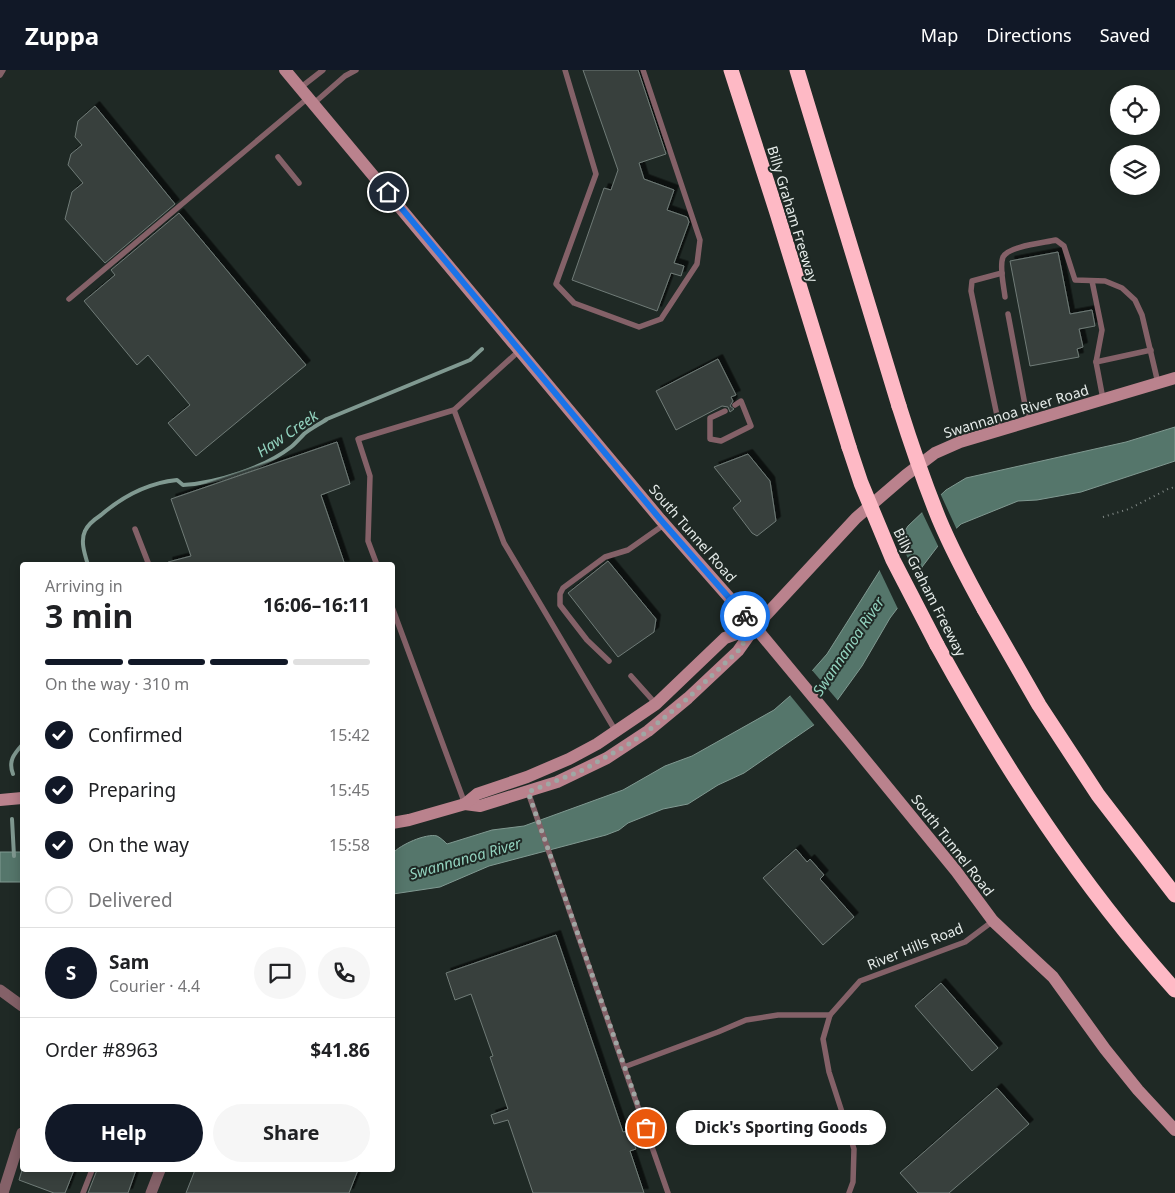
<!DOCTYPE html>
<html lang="en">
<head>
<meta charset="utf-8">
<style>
  :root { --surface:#fff; --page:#f6f6f6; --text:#202124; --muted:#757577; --line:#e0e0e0; --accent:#111827 }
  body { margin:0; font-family:"Noto Sans",sans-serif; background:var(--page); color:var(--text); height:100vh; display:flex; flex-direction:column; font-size:19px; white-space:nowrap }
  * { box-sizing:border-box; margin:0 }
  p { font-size:16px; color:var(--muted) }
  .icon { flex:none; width:28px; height:28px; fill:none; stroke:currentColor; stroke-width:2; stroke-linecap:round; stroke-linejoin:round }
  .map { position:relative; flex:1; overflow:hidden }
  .side { position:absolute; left:20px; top:492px; width:375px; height:610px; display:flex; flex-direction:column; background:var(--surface); border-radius:5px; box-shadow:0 2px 12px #0003 }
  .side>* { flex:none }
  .buttons { position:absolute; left:1110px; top:15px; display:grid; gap:10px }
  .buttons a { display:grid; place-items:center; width:50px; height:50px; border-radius:50%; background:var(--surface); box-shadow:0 2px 12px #0003; font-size:25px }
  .pin { position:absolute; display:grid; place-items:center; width:42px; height:42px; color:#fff; margin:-21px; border:2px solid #fff; border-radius:50%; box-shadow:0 1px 5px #0007 }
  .courier { position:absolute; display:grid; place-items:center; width:50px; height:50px; margin:-25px; border:4px solid #1a73e8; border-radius:50%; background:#fff; color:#222; box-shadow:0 1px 6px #0007 }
  .bubble { position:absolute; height:35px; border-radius:18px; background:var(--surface); box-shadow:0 2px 12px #0003; font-size:16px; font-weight:700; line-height:35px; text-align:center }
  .head em { font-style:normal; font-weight:700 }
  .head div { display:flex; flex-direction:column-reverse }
  .head { display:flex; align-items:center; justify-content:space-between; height:85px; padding:0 25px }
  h1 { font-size:32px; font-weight:700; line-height:38px }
  .bar { display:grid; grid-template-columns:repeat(4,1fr); gap:8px 5px; align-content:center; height:60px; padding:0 25px }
  .bar i { height:6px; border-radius:4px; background:var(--line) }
  .bar .on { background:var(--accent) }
  .bar p { grid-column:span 4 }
  .line { display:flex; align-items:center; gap:12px; padding:0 25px; border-top:1px solid var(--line) }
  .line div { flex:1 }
  .round { display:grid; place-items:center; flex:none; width:52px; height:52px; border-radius:26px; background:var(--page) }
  ol { padding:0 25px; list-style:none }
  li { display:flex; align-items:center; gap:15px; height:55px }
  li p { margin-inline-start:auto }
  li .icon { padding:5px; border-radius:50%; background:var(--accent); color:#fff; stroke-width:4 }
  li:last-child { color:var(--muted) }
  li i { width:28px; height:28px; border:2px solid var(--line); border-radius:50% }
  .primary-button { display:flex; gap:10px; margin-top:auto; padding:10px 25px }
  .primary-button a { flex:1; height:58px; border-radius:30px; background:var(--accent); color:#fff; font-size:20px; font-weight:700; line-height:58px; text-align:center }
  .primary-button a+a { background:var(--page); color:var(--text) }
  header { display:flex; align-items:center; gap:30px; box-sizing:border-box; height:70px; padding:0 25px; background:var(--accent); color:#fff }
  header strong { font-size:24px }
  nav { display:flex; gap:28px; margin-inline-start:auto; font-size:18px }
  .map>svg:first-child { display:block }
  .water { fill:#55766b; stroke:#809991 }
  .pier { fill:#1f2925 }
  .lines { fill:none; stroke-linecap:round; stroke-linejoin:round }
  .stream { stroke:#809991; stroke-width:4 }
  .building { fill:#37413e; stroke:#707b77; filter:url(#shadow) }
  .path { stroke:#838b88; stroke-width:2; stroke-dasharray:1 4; stroke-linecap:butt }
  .lane { stroke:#846168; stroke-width:5.5 }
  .street { stroke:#846168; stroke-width:11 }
  .secondary { stroke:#ba828d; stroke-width:12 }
  .highway { stroke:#feb9c5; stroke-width:15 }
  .highway-bridge { stroke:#feb9c5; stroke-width:15 }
  .done { stroke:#a0a7a4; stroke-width:5; stroke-dasharray:0 9 }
  .route { stroke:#1a73e8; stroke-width:6 }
  .labels { text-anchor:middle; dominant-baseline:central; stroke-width:4; stroke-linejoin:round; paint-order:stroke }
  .street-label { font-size:14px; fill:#e5ebe9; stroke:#1f2925 }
  .water-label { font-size:15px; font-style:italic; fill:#92d2be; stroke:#1f2925 }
</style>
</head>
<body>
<header>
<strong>Zuppa</strong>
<nav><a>Map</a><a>Directions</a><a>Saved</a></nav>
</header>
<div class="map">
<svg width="1175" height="1123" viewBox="0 0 1175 1123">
  <defs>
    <filter id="shadow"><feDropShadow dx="4.5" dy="-4.5" stdDeviation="0" flood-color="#0009"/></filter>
  </defs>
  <rect width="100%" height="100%" fill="#1f2925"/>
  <g class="water">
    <path d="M1175 357V391L1081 422 1037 430 1018 431 961 454 941 472 922 497 915 515 890 548 862 596 836 632 818 652 744 703 718 715 688 734 663 739 628 753 619 760 606 765 489 796 440 817 393 824V783C400 775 426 763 437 766 441 768 445 772 447 774L492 760 524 756 623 720 665 696 692 686 774 640 790 626 827 584 908 456 946 420 966 408 1126 372Z"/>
    <rect x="0" y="782" width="22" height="30"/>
  </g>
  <g class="pier">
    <path d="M940 423 957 460 939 478 921 440Z"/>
    <path d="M898 467 919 512 917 517 898 539 878 497Z"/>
    <path d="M811 599 839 632 816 657 789 624Z"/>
  </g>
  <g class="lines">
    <g class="stream">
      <path d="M88 495C85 485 80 471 85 461 88 454 95 449 101 445 123 426 148 413 177 410L183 415C217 413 264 398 291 377 296 373 300 368 304 364 311 358 320 354 327 349L470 290 482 279"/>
      <path d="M13 704C8 691 14 684 22 675"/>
      <path d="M12 749 14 786"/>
    </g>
  </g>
  <g class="building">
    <path d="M583 0H638L666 84 639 93 644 109 674 120 667 140 687 147 689 152 674 193 684 196 681 206 671 203 657 241 572 210 604 118 611 120 618 100Z"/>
    <path d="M95 36 175 134 105 193 65 149 72 122 83 113 68 95 71 84 82 75 75 67 78 51Z"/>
    <path d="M179 143 306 295 196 386 168 353 190 335 148 285 137 295 84 231 115 205 111 200Z"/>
    <path d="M1058 182 1070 244 1092 240 1095 256 1079 259 1083 277 1077 279 1079 287 1030 296 1010 191Z"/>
    <path d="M718 289 736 325 731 327 733 331 730 336 734 339 730 342 728 337 722 336 676 360 656 321Z"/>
    <path d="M337 372 350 414 321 425 345 495H169L168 492 191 486 171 429Z"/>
    <path d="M748 384 770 411 776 451 757 466 752 463 733 438 741 431 714 397Z"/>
    <path d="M608 491 656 549 654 562 618 587 568 523Z"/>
    <path d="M796 779 807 792 810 789 824 805 820 809 854 847 823 875 763 808Z"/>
    <path d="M556 865 623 1062 630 1060 636 1079 630 1081 644 1123H533L508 1050 494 1054 491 1045 508 1039 490 987 493 986 471 924 455 930 446 903Z"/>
    <path d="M941 913 998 978 972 1001 915 936Z"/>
    <path d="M997 1018 1029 1054 949 1123H918L900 1103Z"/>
    <path d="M22 1100H74L65 1123H54L19 1110Z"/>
    <path d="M97 1100H136L128 1123H88Z"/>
    <path d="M195 1100H358L349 1123H186Z"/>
  </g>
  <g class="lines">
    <path class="path" d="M1103 447 1129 439 1168 419 1175 417"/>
    <g class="lane">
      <path d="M565 0 596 104 556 214 574 233 639 257 661 249 697 194 700 170 643 0"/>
      <path d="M0 5 3 0"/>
      <path d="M300 18 323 0"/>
      <path d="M313 34 345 6 356 0"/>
      <path d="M278 87 299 113"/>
      <path d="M1092 211 1102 260 1096 292 1103 329"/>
      <path d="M1005 227C1004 217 999 197 1003 187 1009 176 1043 173 1056 170L1064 176 1075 210 1105 211 1122 218 1135 230 1142 245 1158 313"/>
      <path d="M69 229 308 28"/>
      <path d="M1008 244 1028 351"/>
      <path d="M1096 292 1151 280"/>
      <path d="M454 340 504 473 615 660"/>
      <path d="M725 341 710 348V369L721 371 751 356 741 331 735 335"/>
      <path d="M1000 360 971 221 972 211 1002 203"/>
      <path d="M135 459 149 495"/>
      <path d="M377 495 368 471 370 406 358 369 454 340 520 280"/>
      <path d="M392 537 465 734"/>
      <path d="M609 591 587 570 560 535V524L563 518 605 487 628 480 665 454"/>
      <path d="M631 606 656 634"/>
      <path d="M528 722 668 1123"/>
      <path d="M624 997 718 962 746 950 778 945H830"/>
      <path d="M83 1123 92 1100"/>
      <path d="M849 1123 853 1112 854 1079 829 1002 823 969 830 945 860 911 965 872 993 851"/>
    </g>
    <g class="street">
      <path d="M0 920 22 936"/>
      <path d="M3 1123 22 1063"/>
      <path d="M151 1123 160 1100"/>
    </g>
    <g class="secondary">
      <path d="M285 0 660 449 755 557 848 669 956 801 993 851 1053 907 1105 979 1138 1020 1175 1060"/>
      <path d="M0 730 22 728"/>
      <path d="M465 734 480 736 557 712 607 688 648 661 688 628 738 581 755 557 856 448 906 405 935 383 960 372 1175 308"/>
      <path d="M392 753 409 750 465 734 477 724 527 707 569 689 597 674 656 634 725 568 755 557"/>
    </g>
    <g class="highway">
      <path d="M731 0 777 143 849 377"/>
      <path d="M797 0 899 336"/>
      <path d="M984 539 1039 635 1098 725 1175 825"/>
      <path d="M937 575C1005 699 1080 814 1175 920"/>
    </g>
    <g class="highway-bridge">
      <path d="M899 336C911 374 924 412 939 449 952 480 968 510 984 539"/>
      <path d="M849 377 861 413 893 490 937 575"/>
    </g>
  </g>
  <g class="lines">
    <path class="done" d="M646 1058 528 722 581 701 629 674 648 661 688 628 738 581 754 557 745 546"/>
    <path class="route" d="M388 122 660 449 745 546"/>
  </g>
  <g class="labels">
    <g class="street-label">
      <text transform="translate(793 144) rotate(73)">Billy Graham Freeway</text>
      <text transform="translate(1016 341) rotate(-17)">Swannanoa River Road</text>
      <text transform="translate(693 463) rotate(49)">South Tunnel Road</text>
      <text transform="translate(930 522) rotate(63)">Billy Graham Freeway</text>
      <text transform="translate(953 775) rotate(52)">South Tunnel Road</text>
      <text transform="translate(915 876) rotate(-22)">River Hills Road</text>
    </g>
    <g class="water-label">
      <text transform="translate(287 363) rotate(-34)">Haw Creek</text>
      <text transform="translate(848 576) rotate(-56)">Swannanoa River</text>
      <text transform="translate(465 788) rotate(-16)">Swannanoa River</text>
    </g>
  </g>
</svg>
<div class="buttons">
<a><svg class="icon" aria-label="locate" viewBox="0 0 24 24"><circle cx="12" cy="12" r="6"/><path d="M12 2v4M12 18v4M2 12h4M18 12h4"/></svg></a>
<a><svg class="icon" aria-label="layers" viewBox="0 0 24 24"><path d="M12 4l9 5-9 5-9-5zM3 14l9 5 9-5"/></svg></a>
</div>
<div class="pin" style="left:646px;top:1058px;background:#ea580c"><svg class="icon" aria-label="bag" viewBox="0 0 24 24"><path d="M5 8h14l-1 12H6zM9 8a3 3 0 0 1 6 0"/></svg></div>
<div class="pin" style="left:388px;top:122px;background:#1f2937"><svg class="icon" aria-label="home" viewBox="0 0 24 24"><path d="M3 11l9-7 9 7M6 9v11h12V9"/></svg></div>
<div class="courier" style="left:745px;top:546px"><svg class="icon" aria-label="bike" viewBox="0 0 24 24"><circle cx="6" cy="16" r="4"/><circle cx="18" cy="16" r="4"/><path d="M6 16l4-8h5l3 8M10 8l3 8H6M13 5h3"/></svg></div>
<div class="bubble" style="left:676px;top:1040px;width:210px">Dick's Sporting Goods</div>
<section class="side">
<div class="head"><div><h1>3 min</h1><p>Arriving in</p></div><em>16:06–16:11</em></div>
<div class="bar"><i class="on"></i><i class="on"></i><i class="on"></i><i></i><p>On the way · 310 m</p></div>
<ol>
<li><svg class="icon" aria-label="check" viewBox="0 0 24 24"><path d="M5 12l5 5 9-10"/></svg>Confirmed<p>15:42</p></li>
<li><svg class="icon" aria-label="check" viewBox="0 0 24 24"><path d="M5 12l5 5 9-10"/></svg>Preparing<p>15:45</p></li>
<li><svg class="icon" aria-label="check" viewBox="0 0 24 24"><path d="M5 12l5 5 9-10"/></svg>On the way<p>15:58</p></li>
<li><i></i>Delivered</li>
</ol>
<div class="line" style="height:90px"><b class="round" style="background:var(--accent);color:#fff">S</b><div><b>Sam</b><p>Courier · 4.4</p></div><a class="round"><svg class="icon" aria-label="chat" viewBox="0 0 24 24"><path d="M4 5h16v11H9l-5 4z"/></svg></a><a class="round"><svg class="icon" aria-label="phone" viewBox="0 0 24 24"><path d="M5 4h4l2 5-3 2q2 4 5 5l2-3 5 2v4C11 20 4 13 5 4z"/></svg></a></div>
<div class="line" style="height:65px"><div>Order #8963</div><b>$41.86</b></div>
<div class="primary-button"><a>Help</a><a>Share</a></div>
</section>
</div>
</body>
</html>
